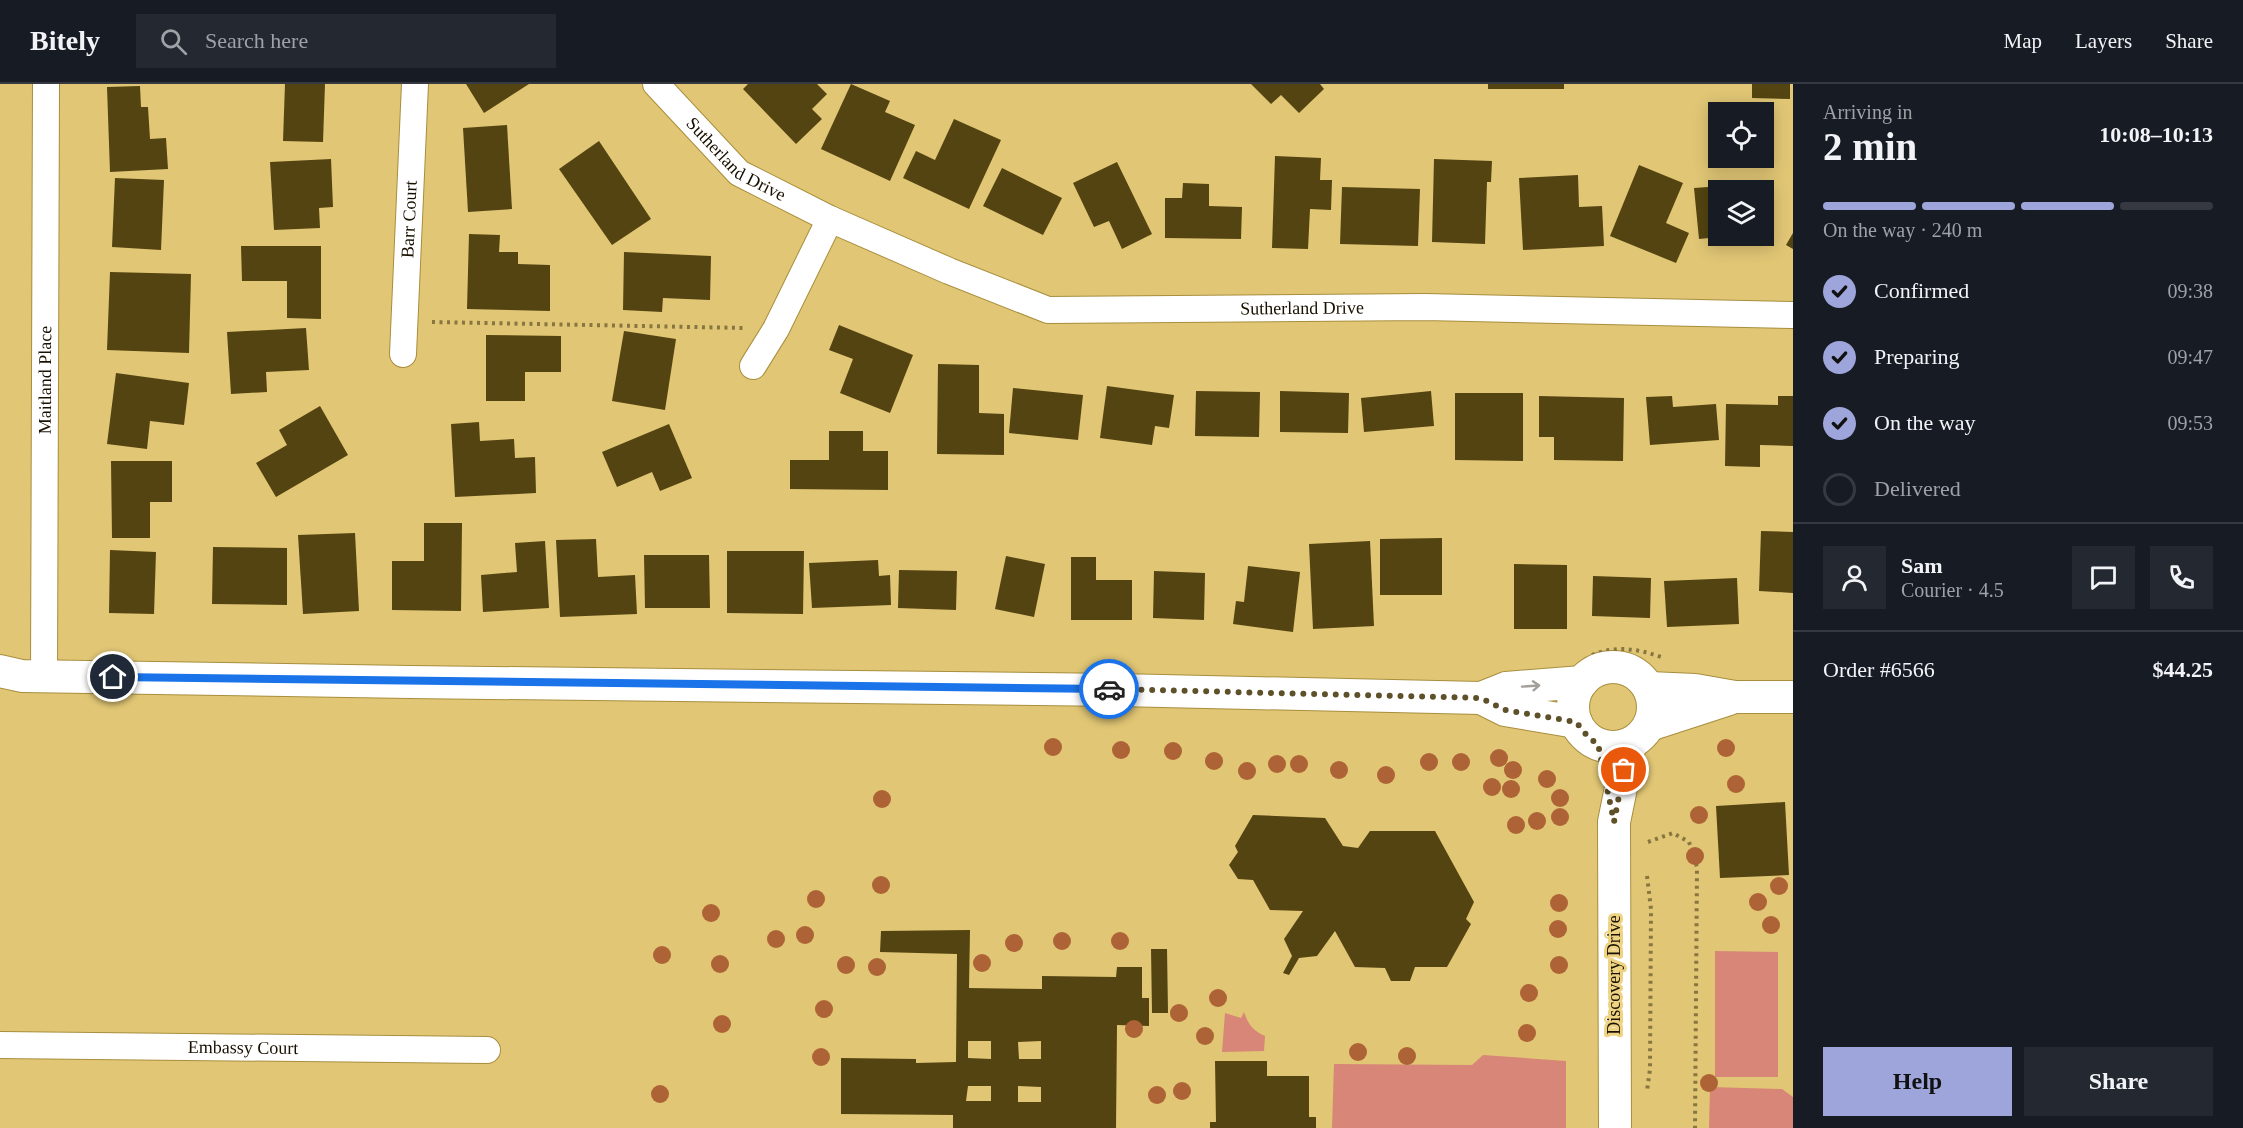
<!DOCTYPE html>
<html lang="en">
<head>
<meta charset="utf-8">
<style>
  :root { --surface:#171b24; --page:#242831; --text:#f1f3f6; --muted:#9ea1a6; --line:#363941; --accent:#9da5da }
  body { margin:0; font-family:"Times New Roman",serif; background:var(--page); color:var(--text); height:100vh; display:flex; flex-direction:column; font-size:22px; white-space:nowrap }
  * { box-sizing:border-box; margin:0 }
  p { font-size:20px; color:var(--muted) }
  .icon { flex:none; width:33px; height:33px; fill:none; stroke:currentColor; stroke-width:2; stroke-linecap:round; stroke-linejoin:round }
  .map { position:relative; flex:1; overflow:hidden }
  .drawer { display:flex; flex-direction:column; background:var(--surface); width:450px }
  .drawer>* { flex:none }
  .fabs { position:absolute; left:1708px; top:18px; display:grid; gap:12px }
  .fabs a { display:grid; place-items:center; width:66px; height:66px; border-radius:0px; background:var(--surface); box-shadow:0 3px 15px #0003; font-size:30px }
  .pin { position:absolute; display:grid; place-items:center; width:51px; height:51px; color:#fff; margin:-26px; border:3px solid #fff; border-radius:50%; box-shadow:0 2px 6px #0007 }
  .courier { position:absolute; display:grid; place-items:center; width:60px; height:60px; margin:-30px; border:4px solid #1a73e8; border-radius:50%; background:#fff; color:#222; box-shadow:0 2px 8px #0007 }
  .headline em { font-style:normal; font-weight:800 }
  .headline div { display:flex; flex-direction:column-reverse }
  .headline { display:flex; align-items:center; justify-content:space-between; height:102px; padding:0 30px }
  h1 { font-size:39px; font-weight:800; line-height:45px }
  .bar { display:grid; grid-template-columns:repeat(4,1fr); gap:9px 6px; align-content:center; height:72px; padding:0 30px }
  .bar i { height:8px; border-radius:4px; background:var(--line) }
  .bar .on { background:var(--accent) }
  .bar p { grid-column:span 4 }
  .line { display:flex; align-items:center; gap:15px; padding:0 30px; border-top:2px solid var(--line) }
  .line div { flex:1 }
  .round { display:grid; place-items:center; flex:none; width:63px; height:63px; border-radius:0px; background:var(--page) }
  ol { padding:0 30px; list-style:none }
  li { display:flex; align-items:center; gap:18px; height:66px }
  li p { margin-inline-start:auto }
  li .icon { padding:6px; border-radius:50%; background:var(--accent); color:#111; stroke-width:4 }
  li:last-child { color:var(--muted) }
  li i { width:33px; height:33px; border:3px solid var(--line); border-radius:50% }
  .cta { display:flex; gap:12px; margin-top:auto; padding:12px 30px }
  .cta a { flex:1; height:69px; border-radius:0px; background:var(--accent); color:#111; font-size:24px; font-weight:800; line-height:69px; text-align:center }
  .cta a+a { background:var(--page); color:var(--text) }
  header { display:flex; align-items:center; gap:36px; box-sizing:border-box; height:84px; padding:0 30px; background:var(--surface); border-bottom:2px solid var(--line) }
  header strong { font-size:28px }
  nav { display:flex; gap:33px; margin-inline-start:auto; font-size:21px }
  .search { width:420px; height:54px; background:var(--page); display:flex; align-items:center; gap:15px; box-sizing:border-box; padding:0 21px; border-radius:0px; color:var(--muted); font-size:22px }
  main { display:flex; flex:1; min-height:0 }
  .map>svg:first-child { display:block }
  .green { fill:#d78677 }
  .building { fill:#544411; fill-rule:evenodd }
  .lines { fill:none; stroke-linecap:round; stroke-linejoin:round }
  .minor-casing { stroke:#a88e3d; stroke-width:28 }
  .tertiary-casing { stroke:#a88e3d; stroke-width:34 }
  .path { stroke:#887641; stroke-width:4; stroke-dasharray:3 4.5; stroke-linecap:butt }
  .minor { stroke:#fff; stroke-width:26 }
  .tertiary { stroke:#fff; stroke-width:32 }
  .tree { fill:#ad6336 }
  .oneway { stroke:#a39f99 }
  .done { stroke:#5e5029; stroke-width:6; stroke-dasharray:0 10.8 }
  .route { stroke:#1a73e8; stroke-width:8 }
  .labels { text-anchor:middle; dominant-baseline:central; stroke-width:6; stroke-linejoin:round; paint-order:stroke }
  .street-label { font-size:18px; fill:#181000; stroke:#eed382 }
</style>
</head>
<body>
<header>
<strong>Bitely</strong>
<div class="search"><svg class="icon" aria-label="search" viewBox="0 0 24 24"><circle cx="10" cy="10" r="6"/><path d="M15 15l6 6"/></svg>Search here</div>
<nav><a>Map</a><a>Layers</a><a>Share</a></nav>
</header>
<main>
<div class="map">
<svg width="1793" height="1044" viewBox="0 0 1793 1044">
  <rect width="100%" height="100%" fill="#e1c675"/>
  <g class="green">
    <path d="M1715 867 1778 868V993H1715Z"/>
    <path d="M1244 928C1248 940 1253 947 1265 952L1264 967 1222 968 1225 929 1241 934Z"/>
    <path d="M1483 971 1566 977V1044H1332L1334 980 1472 981Z"/>
    <path d="M1710 1003 1782 1005 1793 1013V1044H1709Z"/>
  </g>
  <g class="building">
    <path d="M285 0H325L323 58 283 57Z"/>
    <path d="M466 0H529L484 29Z"/>
    <path d="M748 0H817L827 10 812 25 822 35 796 60 743 5Z"/>
    <path d="M851 0 890 17 885 28 915 41 890 97 821 65Z"/>
    <path d="M1251 0H1320L1324 5 1299 29 1281 11 1271 20Z"/>
    <rect x="1488" y="0" width="76" height="5"/>
    <path d="M1752 0H1790V15L1752 14Z"/>
    <path d="M140 2 141 23H148L150 55 166 54 168 85 110 88 107 3Z"/>
    <path d="M954 35 1001 56 969 125 903 94 916 67 935 76Z"/>
    <path d="M507 41 512 125 468 128 463 44Z"/>
    <path d="M599 57 651 135 612 161 559 85Z"/>
    <path d="M1275 72 1321 74 1320 96H1332L1331 126 1310 125 1308 165 1272 164Z"/>
    <path d="M331 75 333 123 319 124 320 144 274 146 270 78Z"/>
    <path d="M1434 75 1492 77 1491 98H1487L1485 160 1432 158Z"/>
    <path d="M1117 78 1152 150 1122 165 1109 137 1094 143 1073 99Z"/>
    <path d="M1639 81 1683 99 1666 139 1689 149 1676 179 1610 152Z"/>
    <path d="M1002 84 1062 114 1043 151 983 122Z"/>
    <path d="M1578 91 1579 123 1602 122 1604 162 1523 166 1519 94Z"/>
    <path d="M115 94 164 96 161 166 112 163Z"/>
    <path d="M1183 99 1209 100V122L1242 123 1241 155 1165 154V114H1182Z"/>
    <path d="M1764 99 1765 106H1719V153L1699 155 1694 104Z"/>
    <path d="M1342 103 1420 105 1418 162 1340 160Z"/>
    <path d="M1764 119H1766L1767 139H1764Z"/>
    <path d="M1793 149V165L1786 161Z"/>
    <path d="M469 150 500 151 499 168H518V180L550 181V227L467 225Z"/>
    <path d="M241 162H321V235L287 234V197H242Z"/>
    <path d="M624 168 711 172 710 216 663 214 662 228 623 226Z"/>
    <path d="M110 188 191 190 189 269 107 266Z"/>
    <path d="M839 241 913 271 890 329 840 309 853 275 829 266Z"/>
    <path d="M306 244 309 286 266 288 267 308 231 310 227 248Z"/>
    <path d="M624 247 676 255 665 326 612 317Z"/>
    <path d="M486 251 561 252V288H525V317H486Z"/>
    <path d="M938 280 979 281V329L1004 330V371L937 370Z"/>
    <path d="M116 289 189 299 184 341 150 337 147 365 107 360Z"/>
    <path d="M1107 302 1174 311 1169 344 1155 342 1152 361 1100 354Z"/>
    <path d="M1013 304 1083 311 1078 356 1009 349Z"/>
    <path d="M1196 307 1260 308 1259 353 1195 352Z"/>
    <path d="M1280 307 1349 309 1348 349 1280 348Z"/>
    <path d="M1431 307 1434 342 1364 348 1361 314Z"/>
    <path d="M1455 309H1523V377L1455 376Z"/>
    <path d="M1539 312 1624 314 1623 377 1554 376V353H1539Z"/>
    <path d="M1672 312 1673 323 1716 320 1719 356 1650 361 1646 313Z"/>
    <path d="M1778 312H1793V362L1760 361V383L1725 382 1726 320 1778 321Z"/>
    <path d="M320 322 348 371 276 413 256 379 287 361 279 346Z"/>
    <path d="M479 338 480 357 514 355 515 374 535 373 536 409 455 413 451 340Z"/>
    <path d="M669 340 692 394 660 407 652 388 617 403 602 368Z"/>
    <path d="M829 347H863V367H888V406L790 405V376H829Z"/>
    <path d="M111 377H172V418H150V454H112Z"/>
    <path d="M424 439H462L461 527 392 526V477H424Z"/>
    <path d="M1761 447 1793 448V509L1759 507Z"/>
    <path d="M355 449 359 527 303 530 298 451Z"/>
    <path d="M1442 454V511H1380V455Z"/>
    <path d="M596 455 598 493 635 491 637 530 560 533 556 456Z"/>
    <path d="M545 457 549 524 483 528 481 491 517 488 515 459Z"/>
    <path d="M1370 457 1374 542 1313 545 1309 460Z"/>
    <path d="M213 463 287 464V521L212 520Z"/>
    <path d="M110 466 156 468 154 530 109 529Z"/>
    <path d="M727 467H804L803 530 727 529Z"/>
    <path d="M644 471H709L710 524H645Z"/>
    <path d="M1006 472 1045 480 1034 533 995 525Z"/>
    <path d="M1071 473H1096V496H1132V536H1071Z"/>
    <path d="M878 476 879 492 890 491 891 521 812 524 809 479Z"/>
    <path d="M1514 480 1567 481V545H1514Z"/>
    <path d="M1248 482 1300 488 1293 548 1233 540 1236 517 1244 518Z"/>
    <path d="M899 486 957 487 956 526 898 524Z"/>
    <path d="M1154 487 1205 489 1204 536 1153 534Z"/>
    <path d="M1593 492 1651 494 1650 534 1592 532Z"/>
    <path d="M1737 494 1739 540 1667 543 1664 497Z"/>
    <path d="M1785 718 1789 791 1720 794 1716 722Z"/>
    <path d="M1253 731 1325 734 1343 762 1358 764 1370 747H1435L1474 818 1466 835 1471 840 1447 883H1415L1410 897H1391L1385 884 1355 883 1335 847 1317 872 1299 874 1289 891 1283 889 1292 872 1284 855 1303 827 1270 826 1253 796 1238 795 1229 781 1238 768 1235 762Z"/>
    <path d="M970 846 969 904 1042 905V892L1116 893 1117 883H1142V914H1149V942L1117 941 1116 1044H953V1031L841 1030V974L916 975V979L956 978 957 870 880 868 881 847ZM968 957H991V975L968 974ZM1041 957V975H1019L1018 958ZM968 1002H991V1017H966ZM1018 1002 1041 1003V1018H1018Z"/>
    <path d="M1151 865H1167L1168 929H1152Z"/>
    <path d="M1215 977H1267V992H1309V1033H1316V1044H1210V1038H1216Z"/>
  </g>
  <g class="lines">
    <defs>
      <g id="minor">
        <path id="s1" d="M656 0 739 89 830 135 949 187 1048 226 1425 223 1793 231"/>
        <path id="s2" d="M403 270 415 0"/>
        <path d="M753 282 776 245 830 135"/>
        <path id="s3" d="M44 592 46 0"/>
        <path id="s4" d="M0 961 487 966"/>
      </g>
      <g id="tertiary">
        <circle cx="1613" cy="623" r="40"/>
        <path d="M0 587 22 592 410 598 1118 606 1481 614 1506 604 1582 598"/>
        <path d="M1649 604 1695 606 1735 613H1793"/>
        <path d="M1481 614 1505 626 1576 638"/>
        <path d="M1649 641 1729 615"/>
        <path d="M1615 1044 1614 738 1630 660"/>
      </g>
    </defs>
    <use href="#minor" class="minor-casing"/>
    <use href="#tertiary" class="tertiary-casing"/>
    <g class="path">
      <path d="M432 238 745 244"/>
      <path d="M1592 571C1616 561 1638 565 1661 573"/>
      <path d="M1648 758 1673 749 1689 758 1697 783 1695 1044"/>
      <path d="M1647 792 1651 825 1650 985 1647 1007"/>
    </g>
    <use href="#minor" class="minor"/>
    <use href="#tertiary" class="tertiary"/>
  </g>
  <g class="tree">
    <circle cx="1053" cy="663" r="9"/>
    <circle cx="1726" cy="664" r="9"/>
    <circle cx="1121" cy="666" r="9"/>
    <circle cx="1173" cy="667" r="9"/>
    <circle cx="1499" cy="674" r="9"/>
    <circle cx="1214" cy="677" r="9"/>
    <circle cx="1429" cy="678" r="9"/>
    <circle cx="1461" cy="678" r="9"/>
    <circle cx="1277" cy="680" r="9"/>
    <circle cx="1299" cy="680" r="9"/>
    <circle cx="1339" cy="686" r="9"/>
    <circle cx="1513" cy="686" r="9"/>
    <circle cx="1247" cy="687" r="9"/>
    <circle cx="1386" cy="691" r="9"/>
    <circle cx="1547" cy="695" r="9"/>
    <circle cx="1736" cy="700" r="9"/>
    <circle cx="1492" cy="703" r="9"/>
    <circle cx="1511" cy="705" r="9"/>
    <circle cx="1560" cy="714" r="9"/>
    <circle cx="882" cy="715" r="9"/>
    <circle cx="1699" cy="731" r="9"/>
    <circle cx="1560" cy="733" r="9"/>
    <circle cx="1537" cy="737" r="9"/>
    <circle cx="1516" cy="741" r="9"/>
    <circle cx="1695" cy="772" r="9"/>
    <circle cx="881" cy="801" r="9"/>
    <circle cx="1779" cy="802" r="9"/>
    <circle cx="816" cy="815" r="9"/>
    <circle cx="1758" cy="818" r="9"/>
    <circle cx="1559" cy="819" r="9"/>
    <circle cx="711" cy="829" r="9"/>
    <circle cx="1771" cy="841" r="9"/>
    <circle cx="1558" cy="845" r="9"/>
    <circle cx="805" cy="851" r="9"/>
    <circle cx="776" cy="855" r="9"/>
    <circle cx="1062" cy="857" r="9"/>
    <circle cx="1120" cy="857" r="9"/>
    <circle cx="1014" cy="859" r="9"/>
    <circle cx="662" cy="871" r="9"/>
    <circle cx="982" cy="879" r="9"/>
    <circle cx="720" cy="880" r="9"/>
    <circle cx="846" cy="881" r="9"/>
    <circle cx="1559" cy="881" r="9"/>
    <circle cx="877" cy="883" r="9"/>
    <circle cx="1529" cy="909" r="9"/>
    <circle cx="1218" cy="914" r="9"/>
    <circle cx="824" cy="925" r="9"/>
    <circle cx="1179" cy="929" r="9"/>
    <circle cx="722" cy="940" r="9"/>
    <circle cx="1134" cy="945" r="9"/>
    <circle cx="1527" cy="949" r="9"/>
    <circle cx="1205" cy="952" r="9"/>
    <circle cx="1358" cy="968" r="9"/>
    <circle cx="1407" cy="972" r="9"/>
    <circle cx="821" cy="973" r="9"/>
    <circle cx="1709" cy="999" r="9"/>
    <circle cx="1182" cy="1007" r="9"/>
    <circle cx="660" cy="1010" r="9"/>
    <circle cx="1157" cy="1011" r="9"/>
  </g>
  <defs><path id="oneway-shaft" d="M-6 0H5M1.5-3L5.5 0L1.5 3" fill="none" stroke-width="1.6" stroke-linecap="round" stroke-linejoin="round" transform="scale(1.5)"/></defs>
  <use class="oneway" href="#oneway-shaft" transform="translate(1531 602) rotate(-4)"/>
  <g class="lines">
    <path class="done" d="M1109 605 1481 614 1505 626 1576 638 1589 654 1598 660 1614 738 1624 686"/>
    <path class="route" d="M113 593 1109 605"/>
  </g>
  <g class="labels">
    <g class="street-label">
      <text stroke="none"><textPath href="#s1" startOffset="111">Sutherland Drive</textPath></text>
      <text stroke="none"><textPath href="#s2" startOffset="135">Barr Court</textPath></text>
      <text stroke="none"><textPath href="#s1" startOffset="714">Sutherland Drive</textPath></text>
      <text stroke="none"><textPath href="#s3" startOffset="296">Maitland Place</textPath></text>
      <text transform="translate(1614 891) rotate(-90)">Discovery Drive</text>
      <text stroke="none"><textPath href="#s4" startOffset="243">Embassy Court</textPath></text>
    </g>
  </g>
</svg>
<div class="fabs">
<a><svg class="icon" aria-label="locate" viewBox="0 0 24 24"><circle cx="12" cy="12" r="6"/><path d="M12 2v4M12 18v4M2 12h4M18 12h4"/></svg></a>
<a><svg class="icon" aria-label="layers" viewBox="0 0 24 24"><path d="M12 4l9 5-9 5-9-5zM3 14l9 5 9-5"/></svg></a>
</div>
<div class="pin" style="left:1624px;top:686px;background:#ea580c"><svg class="icon" aria-label="bag" viewBox="0 0 24 24"><path d="M5 8h14l-1 12H6zM9 8a3 3 0 0 1 6 0"/></svg></div>
<div class="pin" style="left:113px;top:593px;background:#1f2937"><svg class="icon" aria-label="home" viewBox="0 0 24 24"><path d="M3 11l9-7 9 7M6 9v11h12V9"/></svg></div>
<div class="courier" style="left:1109px;top:605px"><svg class="icon" aria-label="car" viewBox="0 0 24 24"><path d="M5 17H2v-5l4-1 3-4h7l3 4 3 1v5h-3M9 17h6M6 11h13"/><circle cx="7" cy="17" r="2"/><circle cx="17" cy="17" r="2"/></svg></div>
</div>
<section class="drawer">
<div class="headline"><div><h1>2 min</h1><p>Arriving in</p></div><em>10:08–10:13</em></div>
<div class="bar"><i class="on"></i><i class="on"></i><i class="on"></i><i></i><p>On the way · 240 m</p></div>
<ol>
<li><svg class="icon" aria-label="check" viewBox="0 0 24 24"><path d="M5 12l5 5 9-10"/></svg>Confirmed<p>09:38</p></li>
<li><svg class="icon" aria-label="check" viewBox="0 0 24 24"><path d="M5 12l5 5 9-10"/></svg>Preparing<p>09:47</p></li>
<li><svg class="icon" aria-label="check" viewBox="0 0 24 24"><path d="M5 12l5 5 9-10"/></svg>On the way<p>09:53</p></li>
<li><i></i>Delivered</li>
</ol>
<div class="line" style="height:108px"><a class="round"><svg class="icon" aria-label="person" viewBox="0 0 24 24"><circle cx="12" cy="8" r="4"/><path d="M4 21q1-7 8-7t8 7"/></svg></a><div><b>Sam</b><p>Courier · 4.5</p></div><a class="round"><svg class="icon" aria-label="chat" viewBox="0 0 24 24"><path d="M4 5h16v11H9l-5 4z"/></svg></a><a class="round"><svg class="icon" aria-label="phone" viewBox="0 0 24 24"><path d="M5 4h4l2 5-3 2q2 4 5 5l2-3 5 2v4C11 20 4 13 5 4z"/></svg></a></div>
<div class="line" style="height:78px"><div>Order #6566</div><b>$44.25</b></div>
<div class="cta"><a>Help</a><a>Share</a></div>
</section>
</main>
</body>
</html>
